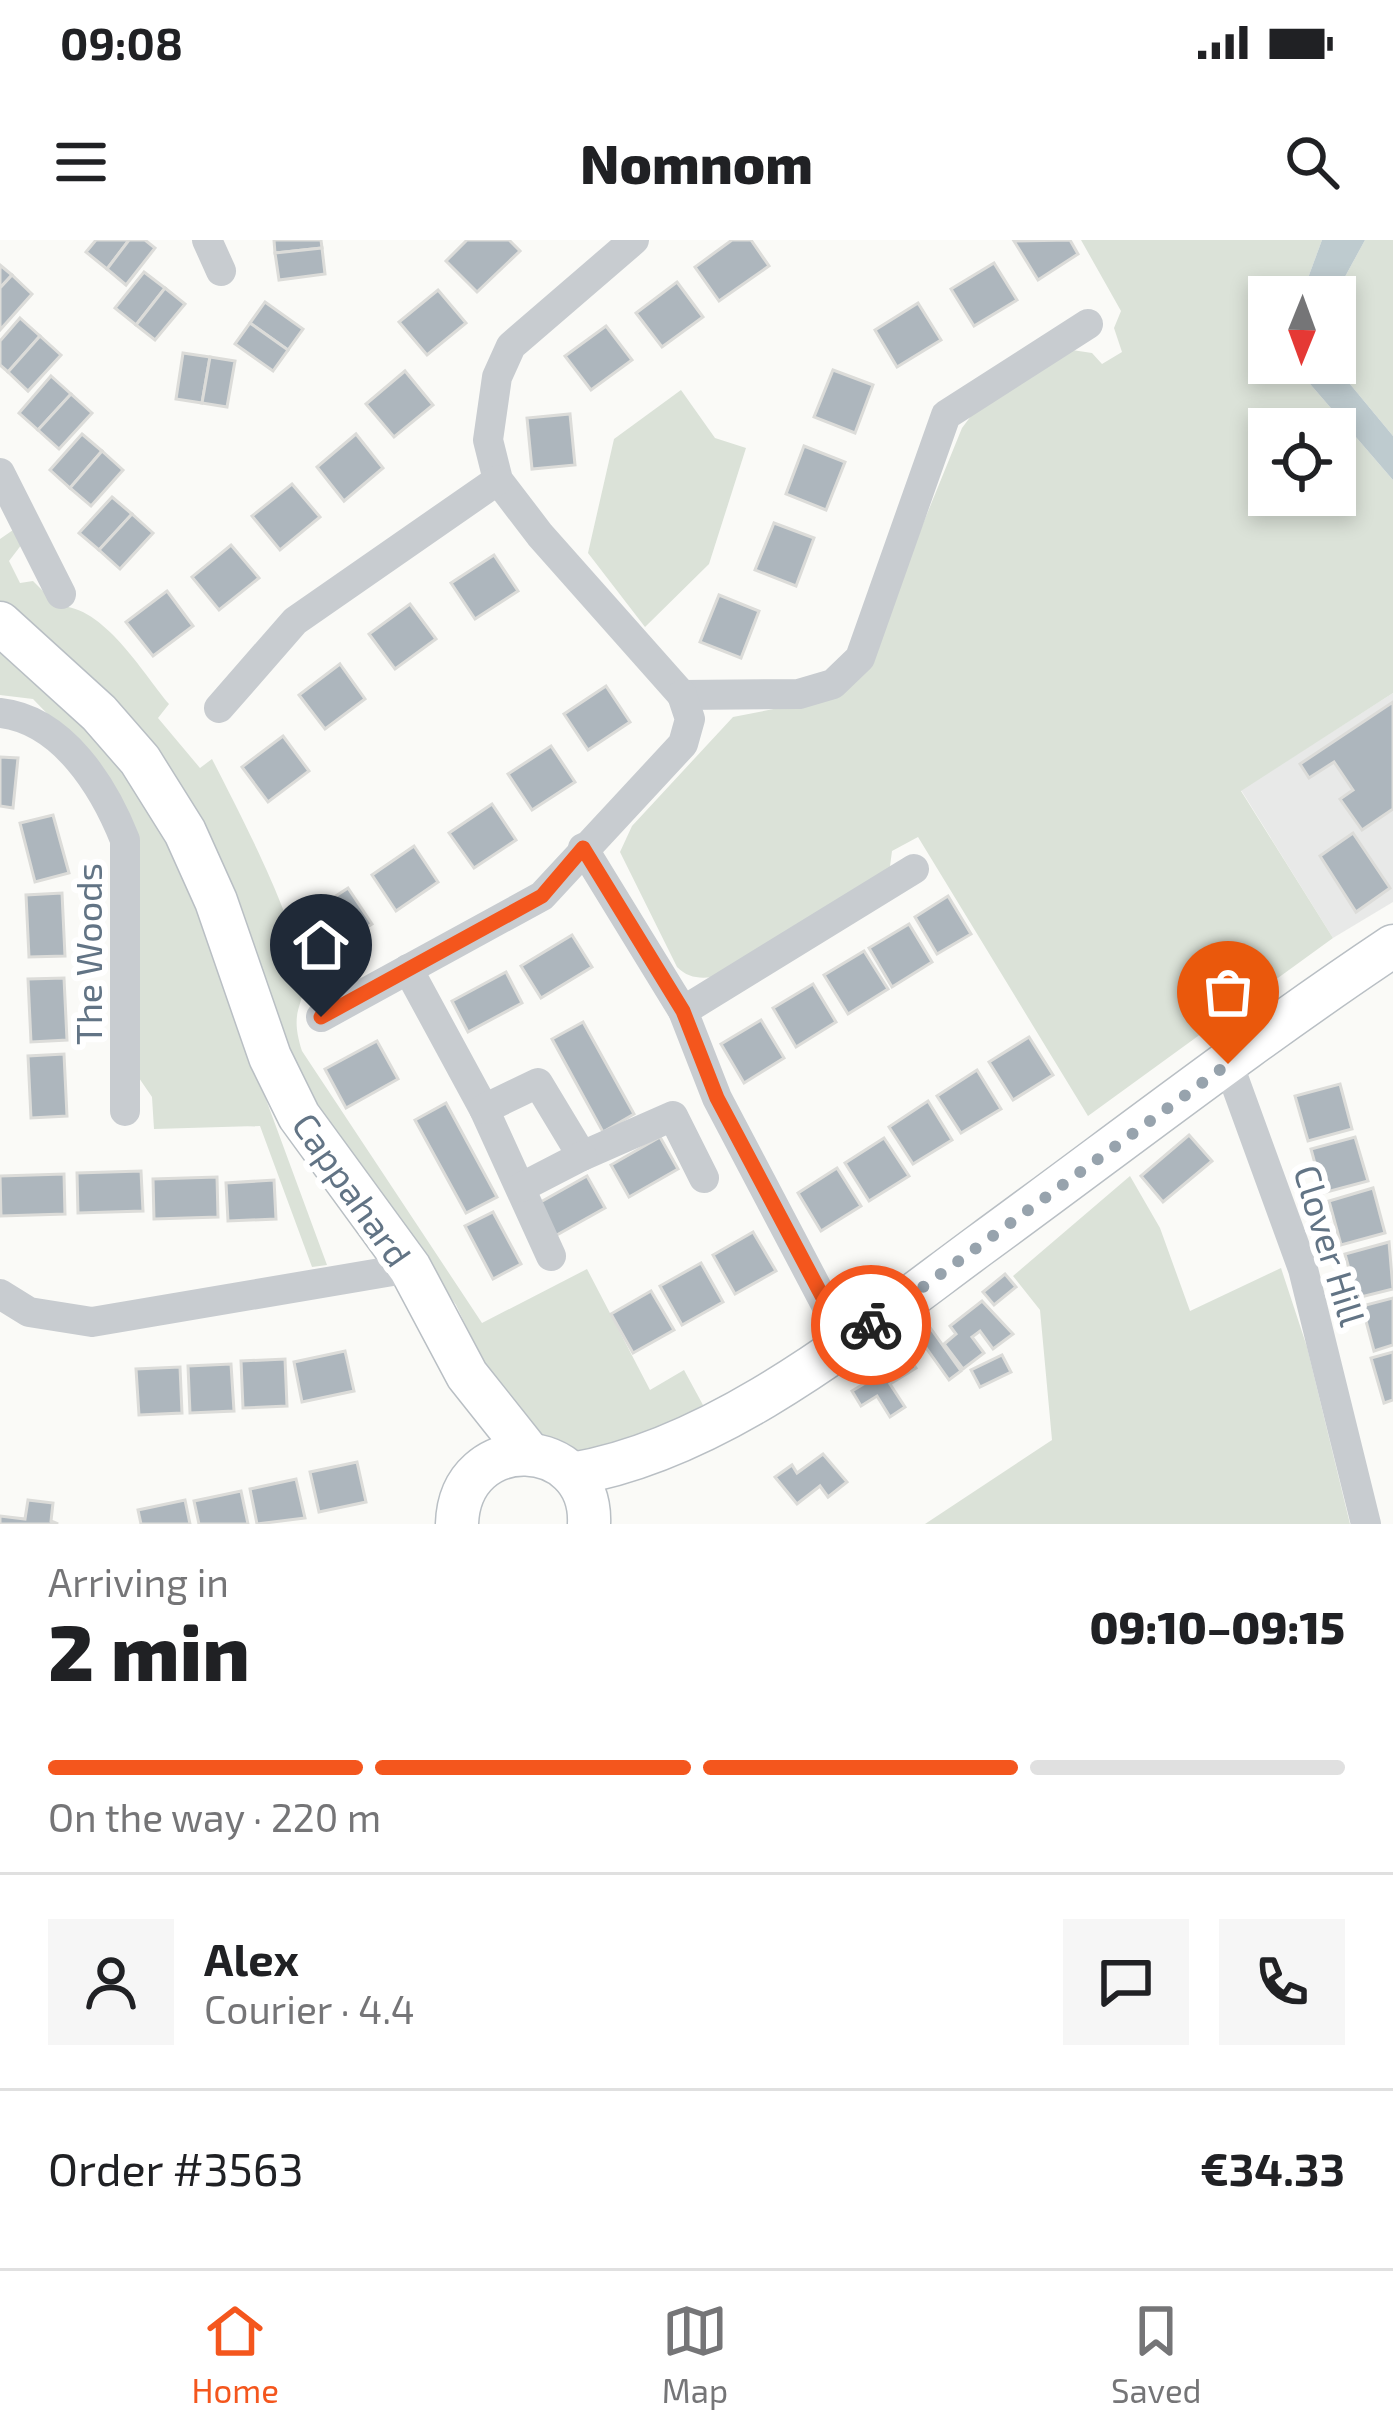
<!DOCTYPE html>
<html lang="en">
<head>
<meta charset="utf-8">
<style>
  :root { --surface:#fff; --page:#f6f6f6; --text:#202124; --muted:#757577; --line:#e0e0e0; --accent:#f4561d }
  body { margin:0; font-family:"Exo 2",sans-serif; background:var(--page); color:var(--text); height:100vh; display:flex; flex-direction:column; font-size:45px; white-space:nowrap }
  * { box-sizing:border-box; margin:0 }
  p { font-size:39px; color:var(--muted) }
  .icon { flex:none; width:66px; height:66px; fill:none; stroke:currentColor; stroke-width:2; stroke-linecap:round; stroke-linejoin:round }
  .map { position:relative; height:1284px; overflow:hidden }
  .details { display:flex; flex-direction:column; background:var(--surface); flex:1 }
  .details>* { flex:none }
  .needle { width:78px; rotate:181deg }
  .tools { position:absolute; left:1248px; top:36px; display:grid; gap:24px }
  .tools a { display:grid; place-items:center; width:108px; height:108px; border-radius:0px; background:var(--surface); box-shadow:0 6px 18px #0003; font-size:60px }
  .pin { position:absolute; display:grid; place-items:center; width:102px; height:102px; color:#fff; margin:-123px -51px; border-radius:50% 50% 50% 0; rotate:-45deg; box-shadow:0 0 12px #0007 }
  .pin .icon { rotate:45deg }
  .courier { position:absolute; display:grid; place-items:center; width:120px; height:120px; margin:-60px; border:9px solid #f4561d; border-radius:50%; background:#fff; color:#222; box-shadow:0 3px 15px #0007 }
  .summary em { font-style:normal; font-weight:800 }
  .summary div { display:flex; flex-direction:column-reverse }
  .summary { display:flex; align-items:center; justify-content:space-between; height:204px; padding:0 48px }
  h1 { font-size:78px; font-weight:800; line-height:90px }
  .bar { display:grid; grid-template-columns:repeat(4,1fr); gap:18px 12px; align-content:center; height:144px; padding:0 48px }
  .bar i { height:15px; border-radius:9px; background:var(--line) }
  .bar .selected { background:var(--accent) }
  .bar p { grid-column:span 4 }
  .line { display:flex; align-items:center; gap:30px; padding:0 48px; border-top:3px solid var(--line) }
  .line div { flex:1 }
  .round { display:grid; place-items:center; flex:none; width:126px; height:126px; border-radius:0px; background:var(--page) }
  .status { display:flex; justify-content:space-between; align-items:center; height:84px; padding:0 60px; background:var(--surface); direction:ltr }
  .status svg { height:33px; fill:currentColor }
  header { display:flex; justify-content:space-between; align-items:center; height:156px; padding:0 48px; background:var(--surface); font-size:54px; font-weight:800 }
  .dock { display:flex; justify-content:space-around; align-items:center; height:168px; border-top:3px solid var(--line); background:var(--surface); font-size:33px; color:var(--muted) }
  .dock a { display:grid; justify-items:center; gap:6px }
  .dock .selected { color:var(--accent) }
  .map>svg:first-child { display:block }
  .built { fill:#e8e9e8 }
  .green { fill:#dbe2d8; fill-rule:evenodd }
  .water { fill:#becbcf }
  .building { fill:#adb6bd; stroke:#dcdcd9; stroke-width:3 }
  .lines { fill:none; stroke-linecap:round; stroke-linejoin:round }
  .secondary-casing { stroke:#b9bfc4; stroke-width:45 }
  .street { stroke:#c8ccd0; stroke-width:30 }
  .secondary { stroke:#fff; stroke-width:42 }
  .done { stroke:#97a3ad; stroke-width:12; stroke-dasharray:0 21.6 }
  .route { stroke:#f4561d; stroke-width:15 }
  .labels { text-anchor:middle; dominant-baseline:central; stroke-width:12; stroke-linejoin:round; paint-order:stroke }
  .street-label { font-size:36px; fill:#627485; stroke:#fff }
</style>
</head>
<body>
<div class="status"><b>09:08</b><svg viewBox="0 0 49 12"><path d="M0 12V9h3v3zM5 12V6h3v6zM10 12V3h3v9zM15 12V0h3v12zM26 1h20v11H26zM47 4h2v5h-2z"/></svg></div>
<header><svg class="icon" aria-label="menu" viewBox="0 0 24 24"><path d="M4 6h16M4 12h16M4 18h16"/></svg>Nomnom<svg class="icon" aria-label="search" viewBox="0 0 24 24"><circle cx="10" cy="10" r="6"/><path d="M15 15l6 6"/></svg></header>
<div class="map">
<svg width="1393" height="1284" viewBox="0 0 1393 1284">
  <rect width="100%" height="100%" fill="#fafaf7"/>
  <path class="built" d="M1393 453V662L1333 698 1241 550Z"/>
  <g class="green">
    <path d="M1081 0H1322L1301 57H1269V123H1292L1393 240V453L1241 551 1333 698 1088 876 918 597 892 611 889 634 719 736C702 739 689 739 677 727L620 612 632 586 733 477 810 462 863 431 962 188 974 172 1072 110 1092 113 1102 124 1122 112 1114 88 1121 71ZM1269 189H1335V255H1269Z"/>
    <path d="M1365 0H1393V196L1335 126 1334 57Z"/>
    <path d="M681 150 715 198 746 208 709 324 645 387 588 313 614 199Z"/>
    <path d="M13 290 22 304 9 321 20 343 33 341 58 366C103 365 142 432 169 464L158 478 200 528 212 519C240 574 296 680 303 738 306 768 288 767 302 811L482 1083 587 1029 650 1150 684 1130 703 1165 619 1212H560L501 1160 456 1065 313 868 280 806 229 650 0 364V299Z"/>
    <path d="M0 401 132 534 169 596 327 1025 312 1027 260 886 154 889 152 857 139 838 133 582 94 522 33 459 0 455Z"/>
    <path d="M1130 936 1160 988 1190 1071 1281 1028 1307 1107 1350 1284H925L1052 1200 1040 1070 1013 1036Z"/>
  </g>
  <g class="water">
    <path d="M1322 0H1365L1334 57H1301Z"/>
    <path d="M1335 116V126L1393 196V240L1292 123H1335Z"/>
  </g>
  <g class="building">
    <path d="M96 0H129L107 29 86 12Z"/>
    <path d="M129 0H145L155 8 126 45 107 29Z"/>
    <path d="M274 0H321L322 8 275 13Z"/>
    <path d="M467 0H509L520 11 477 52 446 21Z"/>
    <path d="M732 0H751L769 26 719 61 695 27Z"/>
    <path d="M1070 0 1078 14 1038 40 1014 1Z"/>
    <path d="M322 8 325 34 279 40 275 13Z"/>
    <path d="M994 23 1017 60 974 86 951 49Z"/>
    <path d="M0 25 12 35 0 48Z"/>
    <path d="M144 32 165 48 136 85 115 68Z"/>
    <path d="M12 35 32 54 0 90V48Z"/>
    <path d="M677 42 703 77 662 107 636 73Z"/>
    <path d="M165 48 185 64 155 100 136 85Z"/>
    <path d="M438 50 466 83 427 115 399 82Z"/>
    <path d="M265 62 303 89 288 110 250 83Z"/>
    <path d="M918 63 941 100 897 127 875 90Z"/>
    <path d="M20 78 40 96 8 132 0 125V101Z"/>
    <path d="M250 83 288 110 273 131 235 104Z"/>
    <path d="M606 86 632 120 591 150 565 116Z"/>
    <path d="M40 96 61 115 28 151 8 132Z"/>
    <path d="M183 113 210 117 202 163 176 159Z"/>
    <path d="M210 117 235 121 227 167 202 163Z"/>
    <path d="M833 130 873 145 855 193 814 177Z"/>
    <path d="M405 131 433 165 394 197 366 164Z"/>
    <path d="M51 136 71 154 38 190 19 173Z"/>
    <path d="M71 154 92 173 59 209 38 190Z"/>
    <path d="M570 174 575 225 532 229 527 178Z"/>
    <path d="M82 194 102 211 70 248 50 230Z"/>
    <path d="M356 194 383 228 344 261 317 227Z"/>
    <path d="M804 206 845 222 826 270 786 254Z"/>
    <path d="M102 211 123 230 91 266 70 248Z"/>
    <path d="M292 244 320 277 280 310 252 276Z"/>
    <path d="M112 257 132 274 99 310 79 293Z"/>
    <path d="M132 274 153 293 120 329 99 310Z"/>
    <path d="M774 283 814 298 796 346 755 330Z"/>
    <path d="M231 305 259 338 219 370 192 337Z"/>
    <path d="M494 315 518 351 475 379 451 343Z"/>
    <path d="M167 351 193 386 153 416 126 382Z"/>
    <path d="M719 355 759 371 741 418 700 402Z"/>
    <path d="M410 364 436 399 395 429 369 394Z"/>
    <path d="M340 424 365 459 325 489 299 455Z"/>
    <path d="M606 446 630 482 588 510 564 474Z"/>
    <path d="M1393 462V569L1362 590 1340 559 1353 550 1334 522 1309 538 1300 524Z"/>
    <path d="M283 496 309 531 268 562 242 527Z"/>
    <path d="M551 506 575 542 532 570 508 534Z"/>
    <path d="M0 517 18 518 13 568 0 566Z"/>
    <path d="M492 564 516 600 474 628 449 593Z"/>
    <path d="M53 575 69 633 35 642 20 583Z"/>
    <path d="M1353 593 1390 648 1356 672 1320 616Z"/>
    <path d="M414 606 438 642 396 671 372 635Z"/>
    <path d="M348 648 372 684 329 712 305 676Z"/>
    <path d="M62 653 65 716 29 717 26 655Z"/>
    <path d="M948 656 971 694 937 714 915 677Z"/>
    <path d="M909 684 932 722 892 747 869 708Z"/>
    <path d="M572 695 592 727 541 758 521 726Z"/>
    <path d="M864 711 888 749 848 774 824 735Z"/>
    <path d="M506 732 522 763 468 792 452 761Z"/>
    <path d="M64 738 67 800 31 802 28 739Z"/>
    <path d="M813 744 836 782 796 807 773 768Z"/>
    <path d="M761 780 784 818 744 843 721 804Z"/>
    <path d="M583 782 634 874 603 892 552 799Z"/>
    <path d="M1029 797 1053 835 1013 860 989 822Z"/>
    <path d="M377 801 398 839 346 868 325 829Z"/>
    <path d="M64 814 67 876 31 878 28 816Z"/>
    <path d="M977 830 1001 869 961 893 937 856Z"/>
    <path d="M1340 844 1352 889 1308 901 1295 856Z"/>
    <path d="M928 861 952 900 913 924 889 887Z"/>
    <path d="M446 863 497 957 466 973 415 880Z"/>
    <path d="M1189 895 1212 921 1163 962 1141 936Z"/>
    <path d="M660 897 678 929 629 957 611 925Z"/>
    <path d="M1355 897 1368 941 1323 953 1311 909Z"/>
    <path d="M884 898 909 936 869 961 845 923Z"/>
    <path d="M837 928 861 966 821 991 798 953Z"/>
    <path d="M141 931 143 971 78 973 77 933Z"/>
    <path d="M64 934 65 974 1 976 0 936Z"/>
    <path d="M587 936 605 968 555 996 537 964Z"/>
    <path d="M217 937 218 977 154 979 153 939Z"/>
    <path d="M274 940 276 979 228 981 226 943Z"/>
    <path d="M1373 948 1385 993 1341 1005 1329 961Z"/>
    <path d="M493 972 521 1024 493 1039 465 986Z"/>
    <path d="M753 992 776 1031 735 1054 713 1015Z"/>
    <path d="M1389 1002 1393 1049 1357 1058 1345 1014Z"/>
    <path d="M701 1023 723 1062 682 1085 660 1046Z"/>
    <path d="M1005 1034 1016 1047 994 1065 983 1052Z"/>
    <path d="M651 1051 674 1090 633 1113 611 1074Z"/>
    <path d="M1393 1058V1105L1374 1111 1362 1066Z"/>
    <path d="M982 1061 1013 1094 993 1109 980 1091 972 1097 984 1113 963 1129 944 1104 956 1094 950 1086Z"/>
    <path d="M929 1086 961 1131 949 1140 917 1095Z"/>
    <path d="M903 1108 916 1128 890 1144 905 1167 890 1177 877 1156 861 1166 852 1151 865 1143 860 1136Z"/>
    <path d="M345 1111 354 1151 302 1162 294 1122Z"/>
    <path d="M1393 1112V1160L1384 1163 1371 1118Z"/>
    <path d="M1002 1115 1011 1132 980 1147 971 1130Z"/>
    <path d="M285 1119 287 1166 243 1168 241 1121Z"/>
    <path d="M231 1124 234 1171 190 1173 188 1126Z"/>
    <path d="M180 1127 182 1173 139 1175 136 1129Z"/>
    <path d="M823 1214 847 1242 828 1257 820 1246 797 1264 775 1237 792 1225 797 1233Z"/>
    <path d="M357 1222 366 1262 319 1272 310 1232Z"/>
    <path d="M296 1239 305 1278 257 1284 250 1249Z"/>
    <path d="M241 1251 248 1284H199L194 1261Z"/>
    <path d="M28 1260 53 1263 51 1281 58 1284H0V1276L25 1279Z"/>
    <path d="M185 1260 190 1284H141L138 1270Z"/>
  </g>
  <g class="lines">
    <defs>
      <g id="secondary">
        <path d="M0 383 99 473 140 520 185 592 216 661 270 817 299 876 410 1028 467 1135 529 1213"/>
        <path d="M572 1234C719 1210 862 1092 980 1005 1117 905 1252 800 1393 706"/>
        <path d="M457 1284C460 1188 593 1195 589 1284"/>
      </g>
    </defs>
    <use href="#secondary" class="secondary-casing"/>
    <g class="street">
      <path d="M207 0 221 31"/>
      <path d="M634 0 511 106 497 137 488 200 498 240 540 295 682 455 799 454 833 444 860 418 946 175 1088 84"/>
      <path d="M0 233 61 354"/>
      <path d="M219 468 295 381 498 240"/>
      <path d="M0 473C63 480 104 547 125 600V871"/>
      <path d="M583 608 683 771"/>
      <path d="M408 729 484 869 551 1016"/>
      <path d="M321 777 542 656 683 504 690 479 682 455"/>
      <path d="M1228 823 1303 1029 1366 1284"/>
      <path d="M484 869 538 843 582 916 673 876 704 938"/>
      <path d="M522 947 582 916"/>
      <path d="M0 1054 29 1072 92 1082 410 1028"/>
      <path d="M846 1103 717 858 683 771 914 629"/>
    </g>
    <use href="#secondary" class="secondary"/>
  </g>
  <g class="lines">
    <path class="done" d="M871 1085 1228 824"/>
    <path class="route" d="M321 777 542 656 583 608 683 771 717 858 847 1103 871 1085"/>
  </g>
  <g class="labels">
    <g class="street-label">
      <text transform="translate(87 714) rotate(-90)">The Woods</text>
      <text transform="translate(353 949) rotate(55)">Cappahard</text>
      <text transform="translate(1331 1005) rotate(73)">Clover Hill</text>
    </g>
  </g>
</svg>
<div class="tools">
<a><svg class="needle" viewBox="-14 -14 28 28"><path d="M0-13l5 13h-10z" fill="#e53935"/><path d="M0 13l5-13h-10z" fill="#757577"/></svg></a>
<a><svg class="icon" aria-label="locate" viewBox="0 0 24 24"><circle cx="12" cy="12" r="6"/><path d="M12 2v4M12 18v4M2 12h4M18 12h4"/></svg></a>
</div>
<div class="pin" style="left:1228px;top:824px;background:#ea580c"><svg class="icon" aria-label="bag" viewBox="0 0 24 24"><path d="M5 8h14l-1 12H6zM9 8a3 3 0 0 1 6 0"/></svg></div>
<div class="pin" style="left:321px;top:777px;background:#1f2937"><svg class="icon" aria-label="home" viewBox="0 0 24 24"><path d="M3 11l9-7 9 7M6 9v11h12V9"/></svg></div>
<div class="courier" style="left:871px;top:1085px"><svg class="icon" aria-label="bike" viewBox="0 0 24 24"><circle cx="6" cy="16" r="4"/><circle cx="18" cy="16" r="4"/><path d="M6 16l4-8h5l3 8M10 8l3 8H6M13 5h3"/></svg></div>
</div>
<section class="details">
<div class="summary"><div><h1>2 min</h1><p>Arriving in</p></div><em>09:10–09:15</em></div>
<div class="bar"><i class="selected"></i><i class="selected"></i><i class="selected"></i><i></i><p>On the way · 220 m</p></div>
<div class="line" style="height:216px"><a class="round"><svg class="icon" aria-label="person" viewBox="0 0 24 24"><circle cx="12" cy="8" r="4"/><path d="M4 21q1-7 8-7t8 7"/></svg></a><div><b>Alex</b><p>Courier · 4.4</p></div><a class="round"><svg class="icon" aria-label="chat" viewBox="0 0 24 24"><path d="M4 5h16v11H9l-5 4z"/></svg></a><a class="round"><svg class="icon" aria-label="phone" viewBox="0 0 24 24"><path d="M5 4h4l2 5-3 2q2 4 5 5l2-3 5 2v4C11 20 4 13 5 4z"/></svg></a></div>
<div class="line" style="height:156px"><div>Order #3563</div><b>€34.33</b></div>
</section>
<nav class="dock">
<a class="selected"><svg class="icon" aria-label="home" viewBox="0 0 24 24"><path d="M3 11l9-7 9 7M6 9v11h12V9"/></svg>Home</a>
<a><svg class="icon" aria-label="map" viewBox="0 0 24 24"><path d="M3 6l6-2 6 2 6-2v14l-6 2-6-2-6 2zM9 4v14M15 6v14"/></svg>Map</a>
<a><svg class="icon" aria-label="saved" viewBox="0 0 24 24"><path d="M7 4h10v16l-5-4-5 4z"/></svg>Saved</a>
</nav>
</body>
</html>
